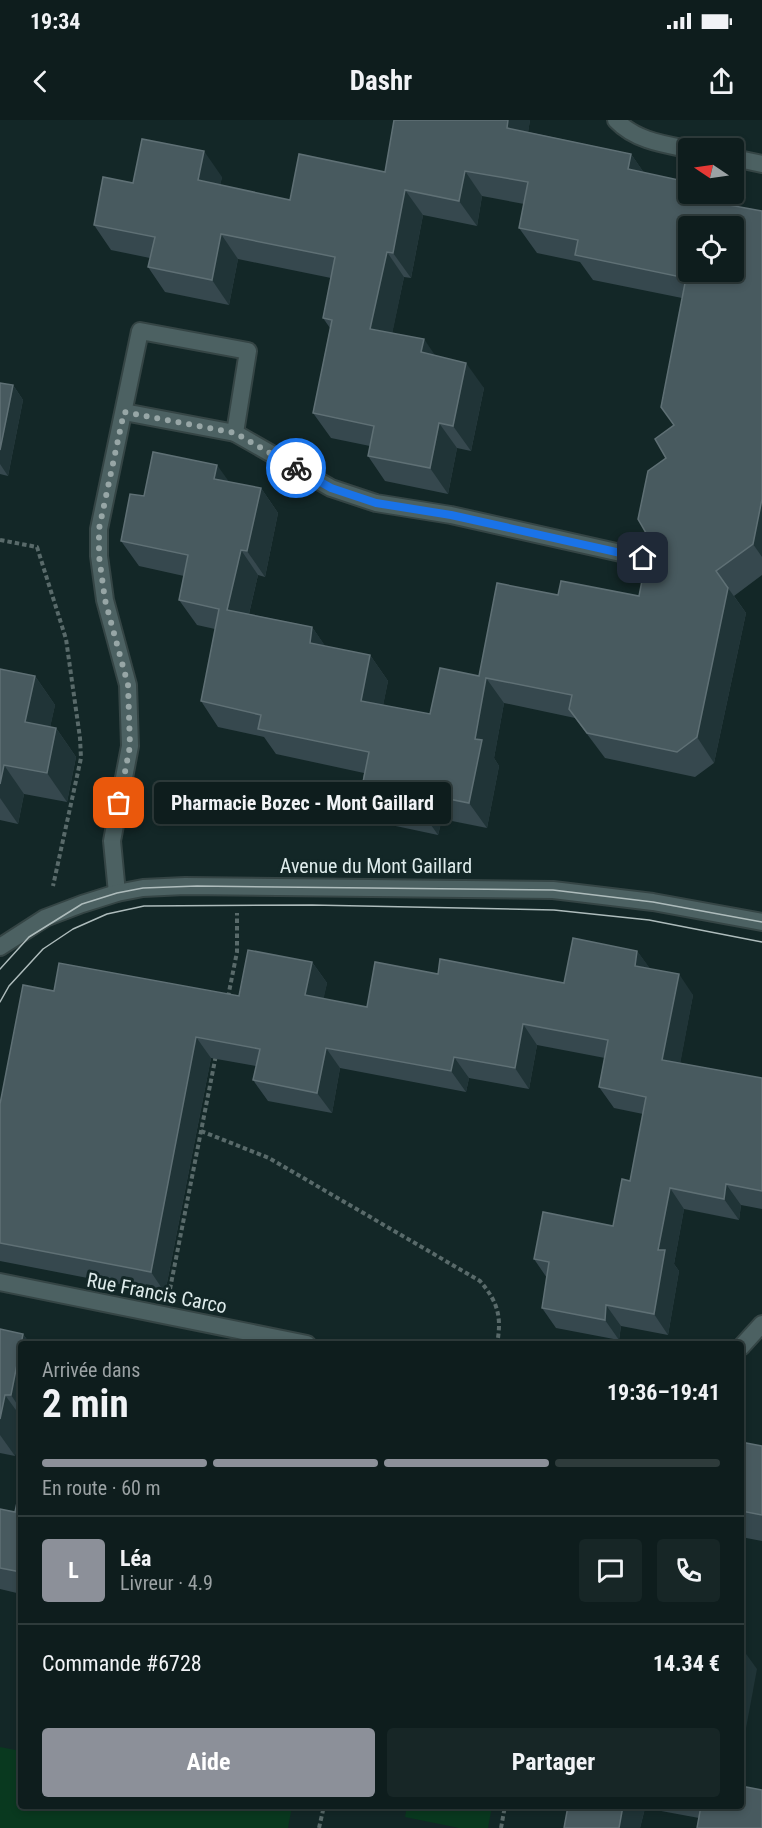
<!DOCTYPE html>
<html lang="fr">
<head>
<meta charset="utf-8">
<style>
  :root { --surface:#0e1d1d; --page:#172626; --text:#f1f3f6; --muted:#9ba2a4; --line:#2e3b3b; --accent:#8c9099 }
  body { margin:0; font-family:"Roboto Condensed",sans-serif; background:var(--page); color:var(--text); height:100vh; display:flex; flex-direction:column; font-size:22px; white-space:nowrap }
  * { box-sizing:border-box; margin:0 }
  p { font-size:20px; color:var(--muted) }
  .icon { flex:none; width:33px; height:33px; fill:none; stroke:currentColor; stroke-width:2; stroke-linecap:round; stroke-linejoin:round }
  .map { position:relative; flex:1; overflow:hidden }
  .drawer { position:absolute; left:18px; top:1221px; width:726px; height:468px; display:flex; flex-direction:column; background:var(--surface); border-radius:6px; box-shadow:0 3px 9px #0003,0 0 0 2px var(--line) }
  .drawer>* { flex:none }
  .needle { width:39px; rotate:283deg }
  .tools { position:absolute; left:678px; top:18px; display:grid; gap:12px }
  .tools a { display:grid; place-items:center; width:66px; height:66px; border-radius:6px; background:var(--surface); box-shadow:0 3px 9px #0003,0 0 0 2px var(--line); font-size:30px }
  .pin { position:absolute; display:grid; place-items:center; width:51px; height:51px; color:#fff; margin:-26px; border-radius:12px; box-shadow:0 3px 9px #0006 }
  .courier { position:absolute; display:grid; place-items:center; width:60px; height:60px; margin:-30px; border:4px solid #1a73e8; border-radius:50%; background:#fff; color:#222; box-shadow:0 2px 8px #0007 }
  .bubble { position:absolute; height:42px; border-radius:6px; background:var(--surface); box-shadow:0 3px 9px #0003,0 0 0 2px var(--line); font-size:20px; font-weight:700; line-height:42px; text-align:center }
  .overview em { font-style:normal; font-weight:700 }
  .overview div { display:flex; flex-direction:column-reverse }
  .overview { display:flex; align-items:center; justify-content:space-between; height:102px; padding:0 24px }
  h1 { font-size:39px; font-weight:700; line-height:45px }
  .bar { display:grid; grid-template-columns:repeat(4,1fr); gap:9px 6px; align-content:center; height:72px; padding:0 24px }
  .bar i { height:8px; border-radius:4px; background:var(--line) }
  .bar .on { background:var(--accent) }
  .bar p { grid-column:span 4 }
  .line { display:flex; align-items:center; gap:15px; padding:0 24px; border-top:2px solid var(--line) }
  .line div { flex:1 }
  .round { display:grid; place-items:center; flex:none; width:63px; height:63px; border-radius:6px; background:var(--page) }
  .action { display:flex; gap:12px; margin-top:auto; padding:12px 24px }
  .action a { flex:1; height:69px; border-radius:6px; background:var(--accent); color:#fff; font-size:24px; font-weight:700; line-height:69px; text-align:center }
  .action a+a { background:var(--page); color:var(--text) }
  .status { display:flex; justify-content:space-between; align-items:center; height:42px; padding:0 30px; background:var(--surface); direction:ltr }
  .status svg { height:16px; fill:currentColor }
  header { display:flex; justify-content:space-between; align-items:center; height:78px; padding:0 24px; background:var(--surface); font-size:27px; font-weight:700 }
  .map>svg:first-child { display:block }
  .green { fill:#09391f }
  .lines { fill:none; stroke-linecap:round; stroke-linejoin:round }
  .service-casing { stroke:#354545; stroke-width:20 }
  .minor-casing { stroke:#354545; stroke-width:20 }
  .path { stroke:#596a6a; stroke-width:4; stroke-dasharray:4.5 3; stroke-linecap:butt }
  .service { stroke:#4c6162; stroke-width:16 }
  .minor { stroke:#4c6162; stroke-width:16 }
  .tram { stroke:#aebcbc; stroke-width:1.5 }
  .wall { fill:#36484e }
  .shaded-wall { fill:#203437 }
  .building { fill:#485a5f; stroke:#5f7075; stroke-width:1.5; fill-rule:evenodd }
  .done { stroke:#97a6a6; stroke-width:6; stroke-dasharray:0 10.8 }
  .route { stroke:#1a73e8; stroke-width:8 }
  .labels { text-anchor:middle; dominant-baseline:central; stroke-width:6; stroke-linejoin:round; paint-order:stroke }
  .street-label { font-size:20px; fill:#deebeb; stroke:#132727 }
</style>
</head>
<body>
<div class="status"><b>19:34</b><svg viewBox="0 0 49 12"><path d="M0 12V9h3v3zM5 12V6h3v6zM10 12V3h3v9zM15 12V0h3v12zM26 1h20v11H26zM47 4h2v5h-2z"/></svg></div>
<header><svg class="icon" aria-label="back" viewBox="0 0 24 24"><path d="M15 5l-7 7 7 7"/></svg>Dashr<svg class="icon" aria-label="share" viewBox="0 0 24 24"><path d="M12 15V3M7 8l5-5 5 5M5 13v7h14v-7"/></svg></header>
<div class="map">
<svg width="762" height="1708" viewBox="0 0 762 1708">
  <rect width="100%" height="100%" fill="#132727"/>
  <g class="green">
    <path d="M0 1627 21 1631V1686H292L288 1708H0Z"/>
    <path d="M407 1686H492L488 1708H459L405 1697Z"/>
  </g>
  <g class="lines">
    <defs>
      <g id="service">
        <path d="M124 292 235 313"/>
        <path d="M117 773 112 721 130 626 128 565 105 480 99 436V409L140 211 248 231 235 313 331 368 376 383 451 395 643 438"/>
      </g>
      <g id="minor">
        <path d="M616 0C635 20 662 24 688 29"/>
        <path d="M734 38 762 44"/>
        <path d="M0 827 45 798 82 784 117 773 143 768 185 766 553 770 653 782 762 802"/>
        <path d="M0 1162 307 1224"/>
        <path d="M741 1227 762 1204"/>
      </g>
    </defs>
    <use href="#service" class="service-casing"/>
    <use href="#minor" class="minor-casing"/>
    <g class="path">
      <path d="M0 420 37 427 66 519 80 618 81 638 53 766"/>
      <path d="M228 877 237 832V793"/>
      <path d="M201 1011 269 1038 480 1161C498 1182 502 1197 497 1224"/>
      <path d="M170 1169 216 935"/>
      <path d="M319 1708 324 1686"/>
      <path d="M501 1708 505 1686"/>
    </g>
    <use href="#service" class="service"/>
    <use href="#minor" class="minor"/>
    <g class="tram">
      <path d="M0 849 29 817 82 784 117 773 143 768 197 766 553 770 653 782 762 802"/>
      <path d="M0 882 9 866 43 829 73 809 107 794 144 786 312 785 554 790 649 800 762 822"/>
    </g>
  </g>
  <g class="wall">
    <path d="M530 0 528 12 631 34 644 53 688 62V74H695L700 80 762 91V455L734 476 746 493 714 643 695 657 605 638 575 598 504 583 494 638 499 646 487 708 442 699 438 715 377 702 360 677 364 653 276 634 264 617 218 607 201 581 215 509 197 505 179 480 184 456 139 446 121 421 144 376 229 362 261 368 278 393 265 457 258 455 249 494 312 507 325 526 370 535 388 561 383 585 430 594 479 556 558 475 639 476 666 338 674 305 682 178 593 160 580 142 537 133 519 108 524 84 482 76 477 106 423 95 411 158 404 157 392 213 436 236 484 268 471 331 457 328 448 374 385 361 368 336 370 326 331 318 313 293 330 208 323 198 331 158 238 139 229 185 165 172 148 147 150 138 111 130 94 105 133 63 222 57 220 65 290 80 385 52Z"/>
    <path d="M0 263 13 265 23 280 8 356 0 354Z"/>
    <path d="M0 549 35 556 55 585 50 607 56 608 76 637 67 682 24 674 18 704 0 700Z"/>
    <path d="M637 831 650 849 693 875 680 943 762 958V1089L741 1085 739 1100 684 1089 674 1144 679 1151 668 1215 621 1206 619 1220 556 1208 542 1188 547 1158 534 1139 613 1106 630 1061 643 994 614 988 599 967 605 938 537 925 529 969 469 958 466 972 340 948 332 993 268 981 253 960 256 946 211 938 165 1173 0 1141V984L54 871 239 876 312 842 327 863 323 879 367 887 438 854 564 863Z"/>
    <path d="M0 1209 23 1214 30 1224H21V1306L15 1336 0 1333Z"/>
    <path d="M741 1322 762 1326V1421L741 1417Z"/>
    <path d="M21 1364V1474L0 1469V1389L15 1392Z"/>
    <path d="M568 1686H741L699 1698 645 1688 640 1708H564Z"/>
  </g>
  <g class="shaded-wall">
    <path d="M508 0H530L525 33 507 8Z"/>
    <path d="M204 31 222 57 216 85 198 60Z"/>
    <path d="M631 34 649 60 628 49Z"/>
    <path d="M465 51 482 76 477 106 459 81Z"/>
    <path d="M688 62V74H695L705 88 685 77Z"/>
    <path d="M405 70 423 95 411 158 393 133Z"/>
    <path d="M221 114 238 139 229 185 212 160Z"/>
    <path d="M387 132 404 157 388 234 370 209Z"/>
    <path d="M424 219 441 244 421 232Z"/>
    <path d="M466 243 484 268 471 331 453 306Z"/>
    <path d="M13 265 23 280 8 356 0 344V330Z"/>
    <path d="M439 303 457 328 448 374 430 348Z"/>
    <path d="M217 345 235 370 214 359Z"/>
    <path d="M261 368 278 393 265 457 247 431Z"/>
    <path d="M762 379V437L753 424Z"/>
    <path d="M241 430 258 455 244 515 227 490Z"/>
    <path d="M728 468 746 493 714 643 697 617Z"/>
    <path d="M312 507 330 533 310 523Z"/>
    <path d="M370 535 388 561 379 606 361 581Z"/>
    <path d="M35 556 55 585 45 631 25 602Z"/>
    <path d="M486 558 504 583 494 638 499 646 487 708 469 683 475 619Z"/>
    <path d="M56 608 76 637 67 682 47 653Z"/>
    <path d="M4 645 24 674 18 704 0 678V664Z"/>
    <path d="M424 674 442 699 438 715 420 689Z"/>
    <path d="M637 831 652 851 635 846Z"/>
    <path d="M312 842 327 863 320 896 305 875Z"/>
    <path d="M679 854 693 875 677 961 662 940Z"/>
    <path d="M523 904 537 925 529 969 515 948Z"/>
    <path d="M196 917 211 938 165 1173 151 1152Z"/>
    <path d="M326 928 340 948 332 993 317 973Z"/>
    <path d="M454 937 469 958 466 972 451 951Z"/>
    <path d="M726 1064 741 1085 739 1100 724 1079Z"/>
    <path d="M670 1068 684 1089 674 1144 679 1151 668 1215 654 1194 658 1130Z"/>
    <path d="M606 1185 621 1206 619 1220 605 1200Z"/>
    <path d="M23 1214 30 1224H21Z"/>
    <path d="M21 1224V1290L11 1275Z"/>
    <path d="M5 1275 21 1297V1306L15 1336 0 1315V1299Z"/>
    <path d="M741 1527 757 1549 741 1635Z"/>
    <path d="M623 1686H644L645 1688 640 1708H619Z"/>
  </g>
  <g class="building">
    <path d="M394 0H508L507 8 631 34 628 49 688 62 685 77 762 91V379L753 424 716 451 728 468 697 617 677 632 587 613 569 589 572 575 486 558 475 619 482 620 469 683 424 674 420 689 360 677 369 632 258 609 261 595 201 581 219 489 179 480 188 435 121 421 130 374 144 376 153 332 217 345 214 359 261 368 247 431 241 430 227 490 312 507 310 523 370 535 361 581 430 594 440 548 479 556 497 463 558 475 561 461 639 476 650 420 638 399 648 351 666 338 655 319 674 305 661 287 686 158 575 135 578 120 519 108 528 62 465 51 459 81 405 70 393 133 387 132 370 209 424 219 421 232 466 243 453 306 439 303 430 348 368 336 374 306 313 293 332 200 323 198 335 137 221 114 212 160 148 147 155 117 94 105 103 57 133 63 142 19 204 31 198 60 290 80 299 34 385 52ZM688 106H734V152H688Z"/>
    <path d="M0 263 13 265 0 330Z"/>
    <path d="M0 549 35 556 25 602 56 608 47 653 4 645 0 664Z"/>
    <path d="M573 818 637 831 635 846 679 854 662 940 762 958V1071L726 1064 724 1079 670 1068 658 1130H665L654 1194 606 1185 605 1200 542 1188 549 1142 534 1139 543 1092 613 1106 622 1059 630 1061 646 977 599 967 608 920 523 904 515 948 454 937 451 951 326 928 317 973 253 960 260 929 196 917 151 1152 0 1123V984L23 865 54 871 59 843 239 876 248 830 312 842 305 875 367 887 375 842 438 854 440 839 564 863Z"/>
    <path d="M0 1209 23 1214 11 1275H5L0 1299Z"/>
    <path d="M741 1322 762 1326V1395L741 1391Z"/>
    <path d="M21 1364V1452L0 1448V1389L15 1392Z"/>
    <path d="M741 1666 762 1670V1708H697L701 1686H741Z"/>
    <path d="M568 1686H623L619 1708H564Z"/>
  </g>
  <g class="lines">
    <path class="done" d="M119 683 130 626 128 565 105 480 99 436V409L124 292 235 313 296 348"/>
    <path class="route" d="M296 348 331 368 376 383 451 395 643 438"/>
  </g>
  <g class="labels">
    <g class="street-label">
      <text x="376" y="746">Avenue du Mont Gaillard</text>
      <text transform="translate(157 1173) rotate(11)">Rue Francis Carco</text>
    </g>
  </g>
</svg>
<div class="tools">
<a><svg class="needle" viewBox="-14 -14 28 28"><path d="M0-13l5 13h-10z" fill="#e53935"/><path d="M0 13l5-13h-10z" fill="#9ba2a4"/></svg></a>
<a><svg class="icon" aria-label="locate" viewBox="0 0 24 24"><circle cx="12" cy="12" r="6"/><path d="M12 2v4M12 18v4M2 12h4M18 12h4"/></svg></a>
</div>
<div class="pin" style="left:119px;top:683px;background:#ea580c"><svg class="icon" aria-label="bag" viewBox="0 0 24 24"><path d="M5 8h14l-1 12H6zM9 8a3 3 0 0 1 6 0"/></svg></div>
<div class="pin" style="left:643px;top:438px;background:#1f2937"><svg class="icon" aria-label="home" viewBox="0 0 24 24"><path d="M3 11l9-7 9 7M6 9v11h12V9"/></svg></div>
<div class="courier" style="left:296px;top:348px"><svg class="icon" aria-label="bike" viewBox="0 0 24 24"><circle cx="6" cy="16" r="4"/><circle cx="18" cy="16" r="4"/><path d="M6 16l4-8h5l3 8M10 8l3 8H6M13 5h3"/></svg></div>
<div class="bubble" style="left:154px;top:662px;width:297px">Pharmacie Bozec - Mont Gaillard</div>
<section class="drawer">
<div class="overview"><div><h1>2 min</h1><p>Arrivée dans</p></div><em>19:36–19:41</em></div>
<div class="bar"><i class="on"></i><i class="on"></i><i class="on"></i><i></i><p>En route · 60 m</p></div>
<div class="line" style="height:108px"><b class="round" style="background:var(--accent);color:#fff">L</b><div><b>Léa</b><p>Livreur · 4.9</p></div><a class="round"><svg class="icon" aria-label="chat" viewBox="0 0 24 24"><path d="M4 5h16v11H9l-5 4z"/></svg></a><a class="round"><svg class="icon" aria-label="phone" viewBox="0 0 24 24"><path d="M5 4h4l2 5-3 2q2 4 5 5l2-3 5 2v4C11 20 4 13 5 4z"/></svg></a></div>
<div class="line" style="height:78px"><div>Commande #6728</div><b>14.34 €</b></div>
<div class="action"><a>Aide</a><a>Partager</a></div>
</section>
</div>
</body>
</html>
